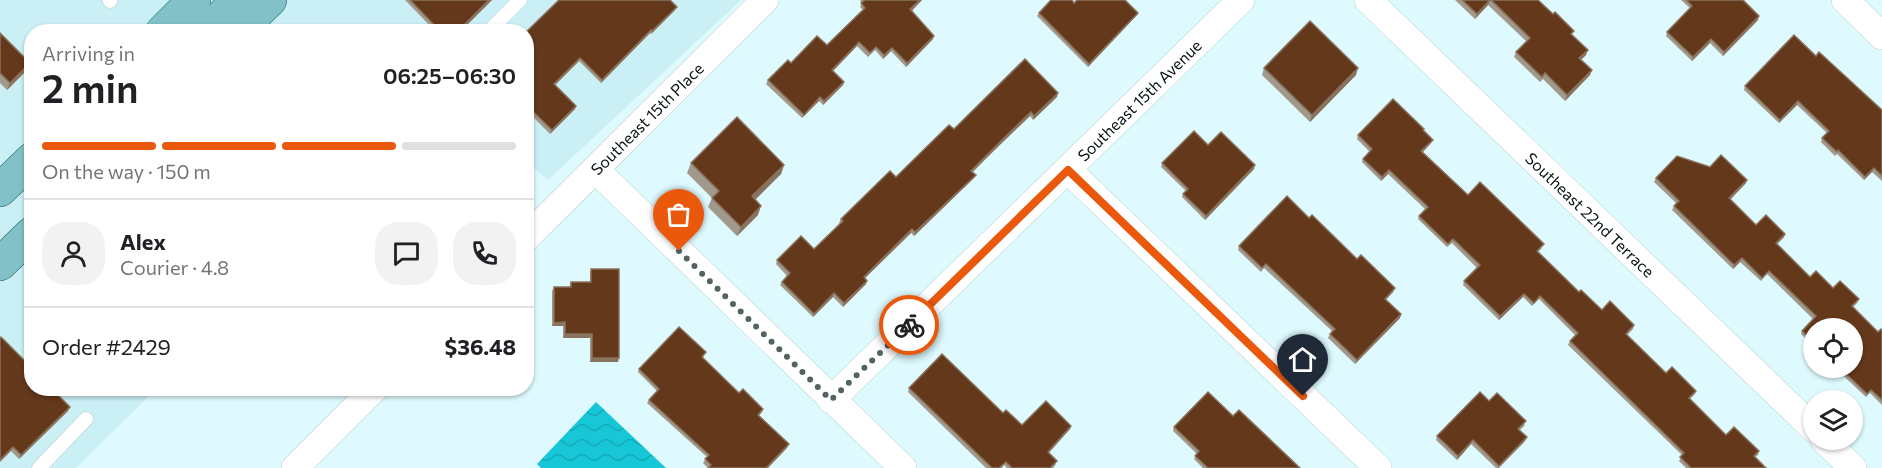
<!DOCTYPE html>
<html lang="en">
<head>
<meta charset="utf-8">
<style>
  :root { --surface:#fff; --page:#f2f2f2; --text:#202124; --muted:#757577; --line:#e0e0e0; --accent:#ea580c }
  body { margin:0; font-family:Commissioner,sans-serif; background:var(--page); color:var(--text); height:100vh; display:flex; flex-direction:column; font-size:22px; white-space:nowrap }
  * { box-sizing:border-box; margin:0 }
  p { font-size:20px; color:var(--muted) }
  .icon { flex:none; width:33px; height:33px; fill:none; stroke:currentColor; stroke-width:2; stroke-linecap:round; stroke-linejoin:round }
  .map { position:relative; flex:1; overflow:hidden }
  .side { position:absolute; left:24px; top:24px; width:510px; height:372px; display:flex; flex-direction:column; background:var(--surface); border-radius:24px; box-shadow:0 2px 4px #0004 }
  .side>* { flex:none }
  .buttons { position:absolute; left:1803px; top:318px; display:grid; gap:12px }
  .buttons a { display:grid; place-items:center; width:60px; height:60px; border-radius:50%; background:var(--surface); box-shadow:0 2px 4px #0004; font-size:30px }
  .pin { position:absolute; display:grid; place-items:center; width:51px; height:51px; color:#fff; margin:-62px -26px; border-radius:50% 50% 50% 0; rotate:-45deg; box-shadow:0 0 6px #0007 }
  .pin .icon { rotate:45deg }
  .courier { position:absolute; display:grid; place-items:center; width:60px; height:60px; margin:-30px; border:4px solid #ea580c; border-radius:50%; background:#fff; color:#222; box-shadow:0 2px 8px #0007 }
  .summary em { font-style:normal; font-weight:600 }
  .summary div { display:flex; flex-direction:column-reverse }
  .summary { display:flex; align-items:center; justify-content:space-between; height:102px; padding:0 18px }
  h1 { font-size:39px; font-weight:600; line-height:45px }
  .bar { display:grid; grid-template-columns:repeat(4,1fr); gap:9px 6px; align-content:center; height:72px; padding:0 18px }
  .bar i { height:8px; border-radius:4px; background:var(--line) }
  .bar .on { background:var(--accent) }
  .bar p { grid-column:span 4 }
  .line { display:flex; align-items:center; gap:15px; padding:0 18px; border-top:2px solid var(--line) }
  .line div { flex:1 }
  .round { display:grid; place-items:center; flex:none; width:63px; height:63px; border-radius:24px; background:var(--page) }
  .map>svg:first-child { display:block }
  .built { fill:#caeff5 }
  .water { fill:url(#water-waves) }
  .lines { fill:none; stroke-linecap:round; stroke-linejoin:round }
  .service-casing { stroke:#b5d1d5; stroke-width:15 }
  .minor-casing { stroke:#b5d1d5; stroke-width:28 }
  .primary-casing { stroke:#216971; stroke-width:34 }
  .service { stroke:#fff; stroke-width:14 }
  .minor { stroke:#fff; stroke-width:27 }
  .primary { stroke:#82c1c8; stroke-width:33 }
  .wall { fill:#a1998c }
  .shaded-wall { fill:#89725e }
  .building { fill:#64381a; stroke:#89725e; stroke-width:1.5 }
  .done { stroke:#536365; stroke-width:6; stroke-dasharray:0 10.8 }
  .route { stroke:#ea580c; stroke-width:8 }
  .labels { text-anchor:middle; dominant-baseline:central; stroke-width:6; stroke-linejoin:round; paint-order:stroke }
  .street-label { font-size:16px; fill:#081213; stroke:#defafe }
</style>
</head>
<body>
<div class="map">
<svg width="1882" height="468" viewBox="0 0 1882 468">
  <defs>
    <pattern id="water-waves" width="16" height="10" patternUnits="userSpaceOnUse" patternTransform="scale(1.5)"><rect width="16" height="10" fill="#17c7d8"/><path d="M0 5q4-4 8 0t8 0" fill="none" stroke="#14aab8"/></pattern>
  </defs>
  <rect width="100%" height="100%" fill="#defafe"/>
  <path class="built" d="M0 0H741L548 180 527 163 526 32H32V388L156 389 76 468H0Z"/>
  <path class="water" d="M596 402 666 468H541L537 464Z"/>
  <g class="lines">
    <defs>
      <g id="service">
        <path d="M110 0V1"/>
        <path d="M488 32 520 0"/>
        <path d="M39 468 86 419"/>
      </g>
      <g id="minor">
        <path id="s1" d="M1368 0 1814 429"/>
        <path d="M1845 0 1882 36"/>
        <path d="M596 170 903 468"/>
        <path d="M1068 170 1378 468"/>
        <path id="s2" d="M526 238 765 0"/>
        <path id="s3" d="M831 400 1241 0"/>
        <path d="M1824 440 1853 468"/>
        <path d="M295 468 375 388"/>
      </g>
      <g id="primary">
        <path d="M162 32 194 0"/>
        <path d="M206 32 238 0"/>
        <path d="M237 32 270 0"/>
        <path d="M0 190 32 159"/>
        <path d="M0 264 32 233"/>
      </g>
    </defs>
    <use href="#service" class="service-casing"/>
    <use href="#minor" class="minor-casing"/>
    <use href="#primary" class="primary-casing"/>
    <use href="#service" class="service"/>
    <use href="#minor" class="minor"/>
    <use href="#primary" class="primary"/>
  </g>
  <g class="wall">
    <path d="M405 0H492L460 32H436Z"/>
    <path d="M860 0H922L912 11 933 39 906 67 891 51 883 59 875 50 868 57 857 46 833 71 844 82 843 85 823 105 819 101 802 118 766 84 768 80 791 63 827 45 863 10 860 7 862 3Z"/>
    <path d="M1455 0H1538L1572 35 1586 55 1581 60 1592 70 1590 75 1565 101 1543 79 1540 82 1514 57 1516 52 1526 41 1488 5 1475 19Z"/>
    <path d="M1681 0H1743L1758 20 1723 56 1710 43 1692 61 1666 36 1667 32 1690 8Z"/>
    <path d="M1074 3 1138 13 1136 16 1088 67 1037 16 1039 13Z"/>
    <path d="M675 10 651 34 650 33 601 83 579 61 555 85 576 106 575 109 550 134 526 110V32Z"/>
    <path d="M0 33 27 70 7 90 0 83Z"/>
    <path d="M1816 56 1882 110V181L1872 172 1864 180 1837 154 1835 156 1821 142 1822 138 1827 133 1797 105 1779 123 1744 90 1745 86Z"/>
    <path d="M1264 68 1356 75 1310 122 1262 75Z"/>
    <path d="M1057 97 1033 120 1030 116 1005 139 973 172 976 175 974 178 914 236 911 233 865 278 866 284 843 307 833 297 813 317 780 285 782 282 787 276 776 264 777 260 814 249 840 223H839L841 219 896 177Z"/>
    <path d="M1424 131 1431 143 1423 152 1468 195 1542 248 1538 252 1579 292 1602 310 1634 325 1633 329 1627 335 1666 373 1696 391 1695 394 1690 399 1726 435 1759 451 1758 455 1755 457 1766 468H1686L1679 461 1682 455 1568 345 1570 341 1575 335 1539 299 1532 306 1523 297 1499 320 1463 285 1464 281 1477 268 1452 243 1447 247 1418 219 1419 216 1425 209 1388 174 1381 181 1362 162 1363 159 1370 152 1357 139 1358 135Z"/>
    <path d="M1208 145 1254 169 1205 220 1182 197 1183 194 1186 191 1161 167 1162 163Z"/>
    <path d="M691 163 784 165 781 174 755 199 758 215 737 236 708 207 712 198 687 173Z"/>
    <path d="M1656 178 1746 183 1730 199 1756 225 1784 237 1777 244 1810 277 1833 288 1858 302 1853 307 1878 332 1882 330V405L1870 393 1866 397 1835 368H1852L1814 328V347L1801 334 1802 331 1813 319 1767 274 1761 281 1740 262 1733 269 1672 210 1674 206 1676 203 1654 182Z"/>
    <path d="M1309 218 1357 259 1393 292 1386 300 1401 314 1400 318 1355 364 1328 338 1330 334 1332 331 1264 268 1261 272 1238 250 1239 246Z"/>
    <path d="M591 269 618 362H590V338H563V326H552V291L554 287H569L571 282H590V273Z"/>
    <path d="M0 338 70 407 68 411 19 459 11 451Z"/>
    <path d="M704 356 703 358 739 393 763 409 762 412 759 416 787 448 708 468 703 463 707 457 647 403 649 400 657 391 638 372 639 369Z"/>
    <path d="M909 388 1003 413 1022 425 1071 426 1070 429 1049 453 1056 464 1053 468H1007L1004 465 1002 468H986L908 392Z"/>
    <path d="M1489 401 1525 425 1520 430 1525 441 1499 468H1496L1471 444 1457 460 1436 440 1437 436Z"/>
    <path d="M1233 416 1300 468H1203L1194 459 1197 454 1173 431 1174 427Z"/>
  </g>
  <g class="shaded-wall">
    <path d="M489 0H492L460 32H457Z"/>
    <path d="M920 0H922L909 13 910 9Z"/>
    <path d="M1490 0 1488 5 1475 19 1477 14Z"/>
    <path d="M677 7 675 10 651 34 652 31Z"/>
    <path d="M1138 13 1136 16 1088 67 1089 64Z"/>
    <path d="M1759 16 1758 20 1723 56 1724 52Z"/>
    <path d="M651 30 650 33 601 83 602 80Z"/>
    <path d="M934 36 933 39 906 67 907 63Z"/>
    <path d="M1711 39 1710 43 1692 61 1693 57Z"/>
    <path d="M859 42 857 46 831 73 832 70Z"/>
    <path d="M892 48 891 51 883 59 884 55Z"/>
    <path d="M1588 50 1586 55 1577 63 1579 58Z"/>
    <path d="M580 58 579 61 553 87 554 84Z"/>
    <path d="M30 63 27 70 7 90 10 83Z"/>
    <path d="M1358 68 1356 75 1310 122 1312 115Z"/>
    <path d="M1592 70 1590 75 1565 101 1567 95Z"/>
    <path d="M844 82 843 85 823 105 824 101Z"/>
    <path d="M1058 93 1057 97 1033 120 1034 116Z"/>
    <path d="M820 97 819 101 802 118 804 115Z"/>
    <path d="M1798 101 1797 105 1779 123 1780 120Z"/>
    <path d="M576 106 575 109 550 134 552 130Z"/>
    <path d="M1031 112 1030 116 970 174 971 171Z"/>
    <path d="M1433 140 1431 143 1420 155 1421 151Z"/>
    <path d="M784 165 781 174 749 206 752 196Z"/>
    <path d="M1255 165 1254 169 1205 220 1206 216Z"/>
    <path d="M1874 168 1872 172 1864 180 1865 177Z"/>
    <path d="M1389 170 1388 174 1381 181 1382 177Z"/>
    <path d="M976 175 974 178 914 236 915 232Z"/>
    <path d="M1747 180 1746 183 1728 202 1729 198Z"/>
    <path d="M761 206 758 215 737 236 741 227Z"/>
    <path d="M912 229 911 233 862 281 864 277Z"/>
    <path d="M1785 234 1784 237 1774 247 1776 243Z"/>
    <path d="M1742 258 1740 262 1733 269 1734 265Z"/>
    <path d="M867 281 866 284 843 307 844 303Z"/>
    <path d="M1395 288 1393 292 1383 302 1385 299Z"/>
    <path d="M834 293 833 297 813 317 814 314Z"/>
    <path d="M1524 294 1523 297 1499 320 1500 316Z"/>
    <path d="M1401 314 1400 318 1355 364 1357 360Z"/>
    <path d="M565 322 563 326H552L554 323Z"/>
    <path d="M565 334H592L590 338H563Z"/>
    <path d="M592 358H619L618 362H590Z"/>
    <path d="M70 407 68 411 19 459 21 455Z"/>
    <path d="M1071 426 1070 429 1046 455 1048 452Z"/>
    <path d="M1527 437 1525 441 1498 468 1499 466Z"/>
    <path d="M1473 440 1471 444 1457 460 1458 456Z"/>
    <path d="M789 444 787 448 768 468H766Z"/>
    <path d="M13 447 11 451 0 462V460Z"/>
  </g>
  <g class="building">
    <path d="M410 0H489L457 32H441Z"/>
    <path d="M559 0H670L677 7 652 31 651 30 602 80 580 58 554 84 576 106 552 130 526 105V32Z"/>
    <path d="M865 0H920L910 9 934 36 907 63 892 48 884 55 876 47 870 53 859 42 832 70 844 82 824 101 820 97 804 115 768 80 788 60 791 63 817 36 827 45 865 8 861 3Z"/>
    <path d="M1051 0H1072L1074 3 1077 0H1125L1138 13 1089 64 1039 13Z"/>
    <path d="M1462 0H1490L1477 14Z"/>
    <path d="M1491 0H1538L1553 14 1555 12 1574 31 1571 34 1588 50 1579 58 1592 70 1567 95 1545 73 1542 77 1516 52 1530 38Z"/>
    <path d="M1686 0H1743L1759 16 1724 52 1711 39 1693 57 1667 32 1692 6Z"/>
    <path d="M1310 21 1358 68 1312 115 1264 68Z"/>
    <path d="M0 33 30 63 10 83 0 73Z"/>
    <path d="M1794 35 1816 56 1819 52 1882 110V176L1874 168 1865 177 1838 150 1837 152 1822 138 1829 131 1798 101 1780 120 1745 86Z"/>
    <path d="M1025 59 1058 93 1034 116 1031 112 1007 135 971 171 976 175 915 232 912 229 864 277 867 281 844 303 834 293 814 314 782 282 790 273 777 260 801 236 814 249 843 221 841 219 890 171 896 177 949 125 954 129Z"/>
    <path d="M1393 99 1424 129 1423 130 1433 140 1421 151 1468 195 1480 182 1544 244 1537 251 1579 292 1581 290 1602 310 1610 301 1634 325 1626 334 1666 373 1672 367 1696 391 1689 398 1726 435 1734 427 1759 451 1754 456 1766 468H1691L1680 457 1684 453 1570 341 1578 333 1540 296 1534 303 1524 294 1500 316 1464 281 1480 265 1453 239 1448 244 1419 216 1428 207 1389 170 1382 177 1363 159 1372 149 1358 135Z"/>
    <path d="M737 117 784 165 752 196 761 206 741 227 712 198 719 191 691 163Z"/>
    <path d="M1194 131 1208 145 1221 132 1255 165 1206 216 1183 194 1188 189 1162 163Z"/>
    <path d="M1721 155 1747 180 1729 198 1756 225 1766 215 1785 234 1776 243 1810 277 1816 271 1833 288 1840 281 1859 299 1852 306 1878 332 1881 329 1882 330V400L1871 390 1867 394 1840 368H1852V328H1814V342L1802 331 1816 316 1769 271 1762 278 1742 258 1734 265 1674 206 1679 201 1656 178 1677 156 1710 167Z"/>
    <path d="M1287 196 1309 218 1312 215 1357 259 1361 255 1395 288 1385 299 1401 314 1357 360 1330 334 1335 329 1266 264 1262 268 1239 246Z"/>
    <path d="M591 269H619V358H592V334H565V322L554 323V287H571V282H591Z"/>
    <path d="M679 327 706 352 702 357 739 393 743 389 763 409 758 415 789 444 766 468H708L711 465 705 459 709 455 649 400 659 389 639 369Z"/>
    <path d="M1 337 32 368V388H51L70 407 21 455 13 447 0 460V338Z"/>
    <path d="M942 354 1003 413 1006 410 1022 425 1046 401 1071 426 1048 452 1057 461 1050 468H1012L1006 462 999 468H992L909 388Z"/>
    <path d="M1208 392 1233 416 1239 410 1300 468H1208L1195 456 1199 451 1174 427Z"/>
    <path d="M1480 392 1489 401 1497 393 1526 421 1518 429 1527 437 1499 466 1473 440 1458 456 1437 436Z"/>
  </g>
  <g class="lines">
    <path class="done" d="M679 251 831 400 909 325"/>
    <path class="route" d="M909 325 1068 170 1303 396"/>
  </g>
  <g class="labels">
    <g class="street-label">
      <text stroke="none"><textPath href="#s3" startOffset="430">Southeast 15th Avenue</textPath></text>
      <text stroke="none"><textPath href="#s2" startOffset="170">Southeast 15th Place</textPath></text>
      <text stroke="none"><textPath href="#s1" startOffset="309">Southeast 22nd Terrace</textPath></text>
    </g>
  </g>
</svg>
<div class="buttons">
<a><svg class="icon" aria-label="locate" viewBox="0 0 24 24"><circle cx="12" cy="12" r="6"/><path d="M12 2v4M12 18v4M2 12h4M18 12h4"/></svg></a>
<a><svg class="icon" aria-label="layers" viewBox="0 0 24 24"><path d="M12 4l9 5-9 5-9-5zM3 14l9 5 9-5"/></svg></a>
</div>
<div class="pin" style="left:679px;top:251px;background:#ea580c"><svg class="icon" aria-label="bag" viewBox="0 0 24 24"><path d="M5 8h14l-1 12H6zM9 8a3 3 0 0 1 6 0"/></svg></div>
<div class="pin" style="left:1303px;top:396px;background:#1f2937"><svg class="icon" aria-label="home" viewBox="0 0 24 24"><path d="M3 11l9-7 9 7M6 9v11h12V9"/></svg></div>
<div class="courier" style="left:909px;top:325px"><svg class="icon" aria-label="bike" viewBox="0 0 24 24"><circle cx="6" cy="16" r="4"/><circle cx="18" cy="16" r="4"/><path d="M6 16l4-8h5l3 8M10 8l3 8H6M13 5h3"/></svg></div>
<section class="side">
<div class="summary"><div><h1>2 min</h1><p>Arriving in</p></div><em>06:25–06:30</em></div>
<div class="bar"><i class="on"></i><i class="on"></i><i class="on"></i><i></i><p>On the way · 150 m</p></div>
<div class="line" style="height:108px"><a class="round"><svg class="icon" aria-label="person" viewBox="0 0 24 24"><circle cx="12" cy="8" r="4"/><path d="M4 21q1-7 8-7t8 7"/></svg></a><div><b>Alex</b><p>Courier · 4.8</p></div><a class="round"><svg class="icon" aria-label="chat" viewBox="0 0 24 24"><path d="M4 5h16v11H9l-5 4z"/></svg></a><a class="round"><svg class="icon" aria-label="phone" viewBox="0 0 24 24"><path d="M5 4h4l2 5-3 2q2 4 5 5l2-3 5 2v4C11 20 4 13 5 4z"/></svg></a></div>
<div class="line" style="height:78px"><div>Order #2429</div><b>$36.48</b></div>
</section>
</div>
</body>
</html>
